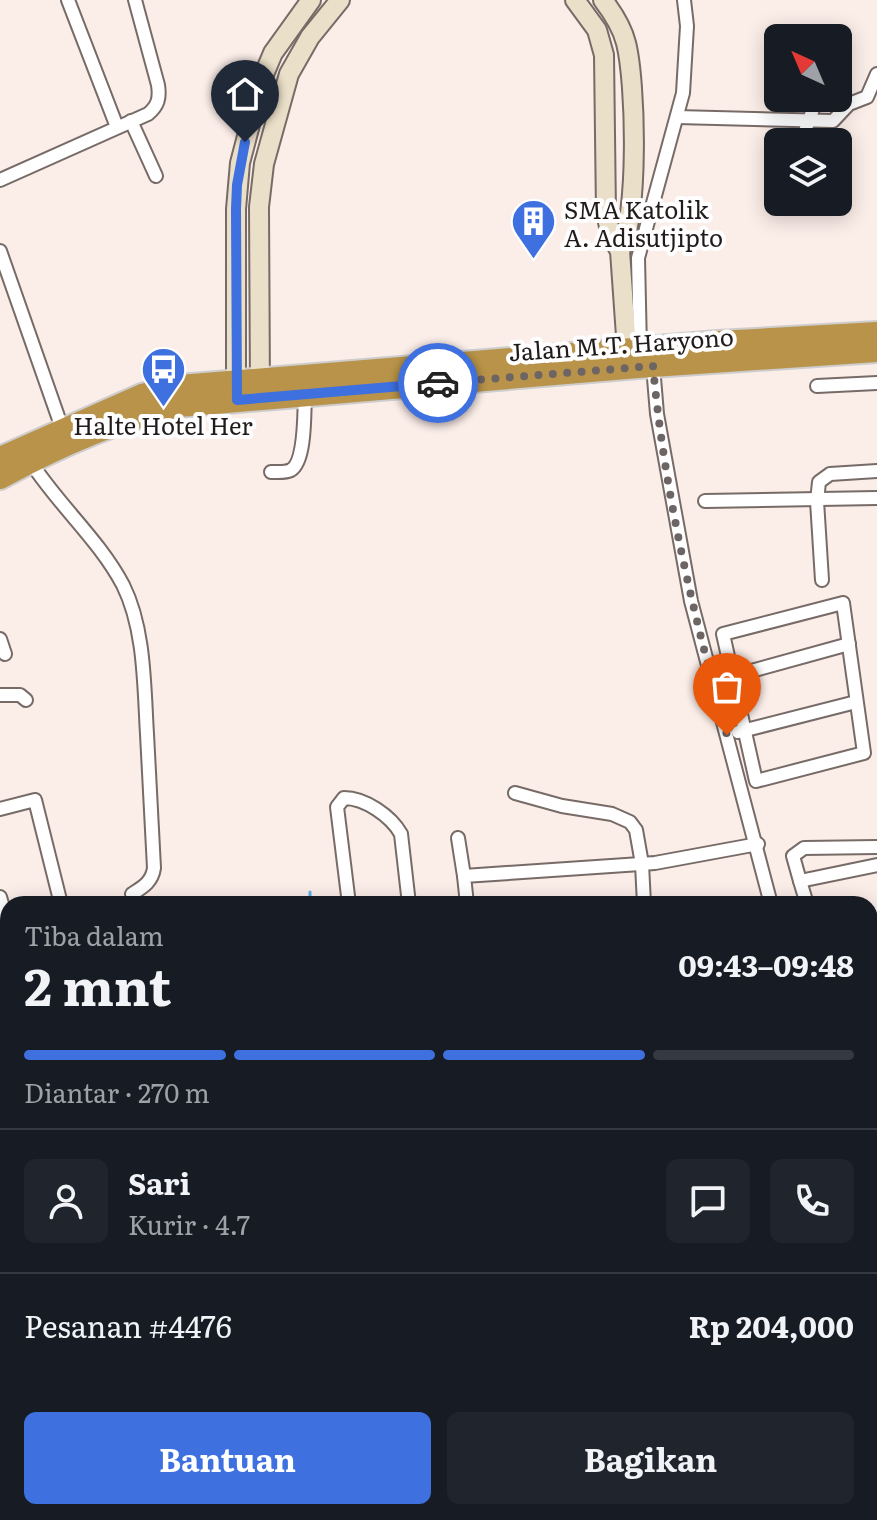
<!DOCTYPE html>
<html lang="id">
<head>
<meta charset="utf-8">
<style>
  :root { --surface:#171b24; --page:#20242c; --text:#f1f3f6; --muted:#9ea1a6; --line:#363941; --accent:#3e70e0 }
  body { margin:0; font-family:Literata,serif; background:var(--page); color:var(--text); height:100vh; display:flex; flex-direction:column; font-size:30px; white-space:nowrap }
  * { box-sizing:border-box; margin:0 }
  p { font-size:26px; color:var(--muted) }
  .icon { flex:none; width:44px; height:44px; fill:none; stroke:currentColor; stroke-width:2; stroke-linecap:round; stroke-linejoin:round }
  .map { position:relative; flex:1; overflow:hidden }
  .drawer { position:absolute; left:0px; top:896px; width:878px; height:624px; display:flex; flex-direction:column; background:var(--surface); border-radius:24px 24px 0 0; box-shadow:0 4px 20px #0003 }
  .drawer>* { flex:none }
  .needle { width:52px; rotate:316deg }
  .fabs { position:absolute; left:764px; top:24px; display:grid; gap:16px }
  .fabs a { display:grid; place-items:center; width:88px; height:88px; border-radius:12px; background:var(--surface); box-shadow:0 4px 20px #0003; font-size:40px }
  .pin { position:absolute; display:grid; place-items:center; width:68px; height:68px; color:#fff; margin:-82px -34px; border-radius:50% 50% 50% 0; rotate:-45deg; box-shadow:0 0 8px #0007 }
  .pin .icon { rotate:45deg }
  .courier { position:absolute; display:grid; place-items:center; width:80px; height:80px; margin:-40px; border:6px solid #3e70e0; border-radius:50%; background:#fff; color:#222; box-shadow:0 2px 10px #0007 }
  .head em { font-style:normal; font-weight:700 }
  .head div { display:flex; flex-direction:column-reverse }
  .head { display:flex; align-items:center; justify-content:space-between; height:136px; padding:0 24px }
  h1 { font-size:52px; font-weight:700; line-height:60px }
  .bar { display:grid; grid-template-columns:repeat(4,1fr); gap:12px 8px; align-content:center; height:96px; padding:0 24px }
  .bar i { height:10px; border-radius:6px; background:var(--line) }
  .bar .current { background:var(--accent) }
  .bar p { grid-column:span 4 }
  .line { display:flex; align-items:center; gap:20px; padding:0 24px; border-top:2px solid var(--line) }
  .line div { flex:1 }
  .round { display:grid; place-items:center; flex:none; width:84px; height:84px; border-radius:12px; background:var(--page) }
  .action { display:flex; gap:16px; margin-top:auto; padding:16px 24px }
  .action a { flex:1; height:92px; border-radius:12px; background:var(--accent); color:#fff; font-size:32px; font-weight:700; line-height:92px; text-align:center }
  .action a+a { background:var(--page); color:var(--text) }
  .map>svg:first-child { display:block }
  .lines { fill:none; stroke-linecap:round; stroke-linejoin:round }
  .stream { stroke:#58b1ed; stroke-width:3 }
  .street-casing { stroke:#776b67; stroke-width:16 }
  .secondary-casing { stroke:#776b67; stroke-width:22 }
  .highway-casing { stroke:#cecdcd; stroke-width:26 }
  .street { stroke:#fff; stroke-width:12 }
  .secondary { stroke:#eadfc8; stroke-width:18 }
  .highway { stroke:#b89349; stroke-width:22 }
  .done { stroke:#6d6563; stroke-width:8; stroke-dasharray:0 14.4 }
  .route { stroke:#3e70e0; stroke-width:10 }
  .labels { text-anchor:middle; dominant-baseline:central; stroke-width:8; stroke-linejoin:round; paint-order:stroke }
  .poi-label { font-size:24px; fill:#211c1b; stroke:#fefefe; text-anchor:start }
  .street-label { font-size:24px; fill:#211c1b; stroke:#fefefe }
</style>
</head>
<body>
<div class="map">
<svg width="877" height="1520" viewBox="0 0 877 1520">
  <rect width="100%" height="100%" fill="#fbede8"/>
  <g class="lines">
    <g class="stream">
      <path d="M310 904V892"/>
      <path d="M0 1292 8 1286"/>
      <path d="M0 1362 8 1371"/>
      <path d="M0 1401 8 1389"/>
      <path d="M0 1451 4 1468 8 1473"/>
      <path d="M56 1512 60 1520"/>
    </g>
    <defs>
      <g id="street">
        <path d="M68 0 117 127"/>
        <path d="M677 117 833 121 849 104 867 97 877 74"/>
        <path d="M131 121 156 176"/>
        <path d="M801 142 816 101"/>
        <path d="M0 180 148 114C158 106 160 98 158 85L135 0"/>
        <path d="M0 251 62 428"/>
        <path d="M640 349 638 258 683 93 687 26 684 0"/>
        <path d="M653 366 657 414 691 601 771 904"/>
        <path d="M817 386 877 383"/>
        <path d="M28 458C56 503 98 538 123 585 145 629 144 686 147 734 149 779 152 823 154 868 152 882 143 887 132 894"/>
        <path d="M271 472C278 472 285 473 291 470 306 461 304 411 305 394"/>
        <path d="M705 501 877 498"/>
        <path d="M822 580 817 501 819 482 830 474 877 471"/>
        <path d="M843 603 864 753 756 781 723 634Z"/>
        <path d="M0 639 5 654"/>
        <path d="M733 676 849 644"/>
        <path d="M0 695H20L26 700"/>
        <path d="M738 732 856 702"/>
        <path d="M515 793 562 806 612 814 630 822 636 830 642 864 644 904"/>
        <path d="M0 809 35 800 61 904"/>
        <path d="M458 838 464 876"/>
        <path d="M877 847 804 848 793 856 800 881 877 865"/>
        <path d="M800 881 807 904"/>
        <path d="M0 897 8 925"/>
        <path d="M349 904 337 807 344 798C365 798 391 816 401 834L409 904"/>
        <path d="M467 904 464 876 655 863 758 844"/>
        <path d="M870 932 877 930"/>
        <path d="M870 996 877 993"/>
        <path d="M870 1068 877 1066"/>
        <path d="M870 1193 877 1213"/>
        <path d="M870 1236 877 1235"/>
        <path d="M870 1332 877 1323"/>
        <path d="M7 1407 8 1411"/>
        <path d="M0 1482 8 1494"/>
        <path d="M0 1506H8"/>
        <path d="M39 1512 46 1520"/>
        <path d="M107 1512 110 1520"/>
        <path d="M192 1512 194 1520"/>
        <path d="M273 1512 276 1520"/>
        <path d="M432 1512 434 1520"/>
        <path d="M497 1512 499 1520"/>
        <path d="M508 1520 513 1512"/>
        <path d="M607 1520 611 1512"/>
      </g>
      <g id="secondary">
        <path d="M575 0 597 30 604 55 606 213 611 236 620 251 627 350"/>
        <path d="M603 0C613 13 622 27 626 43 636 82 639 218 620 251"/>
        <path d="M260 391 259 207 264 164 289 74 310 37 340 0"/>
        <path d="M236 393V209L240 163 262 79 273 53 311 0"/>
      </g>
      <g id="highway">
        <path d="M0 458 142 395 180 386 718 342 877 333"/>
        <path d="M0 478C55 448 117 420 179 406L638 367 877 351"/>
      </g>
    </defs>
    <use href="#street" class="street-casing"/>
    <use href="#secondary" class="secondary-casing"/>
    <use href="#highway" class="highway-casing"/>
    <use href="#street" class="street"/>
    <use href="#secondary" class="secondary"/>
    <use href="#highway" class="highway"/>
  </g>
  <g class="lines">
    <path class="done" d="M438 383 653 366C664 491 693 614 727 735"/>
    <path class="route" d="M245 142 237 185 236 209 237 400 438 383"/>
  </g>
  <defs>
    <symbol id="building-pin" viewBox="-11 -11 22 30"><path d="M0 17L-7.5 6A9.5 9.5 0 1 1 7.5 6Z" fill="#3e70e0" stroke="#fefefe"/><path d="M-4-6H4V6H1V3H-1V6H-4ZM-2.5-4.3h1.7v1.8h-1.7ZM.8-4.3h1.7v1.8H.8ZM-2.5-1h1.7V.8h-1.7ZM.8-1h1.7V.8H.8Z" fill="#fff"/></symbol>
    <symbol id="bus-pin" viewBox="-11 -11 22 30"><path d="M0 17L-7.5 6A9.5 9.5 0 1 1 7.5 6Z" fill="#3e70e0" stroke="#fefefe"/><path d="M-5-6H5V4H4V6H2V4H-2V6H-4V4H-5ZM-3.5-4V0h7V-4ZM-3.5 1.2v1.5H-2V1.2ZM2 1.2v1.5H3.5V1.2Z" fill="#fff"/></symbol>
  </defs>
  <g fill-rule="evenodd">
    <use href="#building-pin" x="508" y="196" width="51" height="69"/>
    <use href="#bus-pin" x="138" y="344" width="51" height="69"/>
  </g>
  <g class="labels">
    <g class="poi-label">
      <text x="564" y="208">SMA Katolik<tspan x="564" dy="28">A. Adisutjipto</tspan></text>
      <text x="163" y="424" text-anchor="middle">Halte Hotel Her</text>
    </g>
    <g class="street-label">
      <text transform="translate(621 343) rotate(-4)">Jalan M.T. Haryono</text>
    </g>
  </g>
</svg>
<div class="fabs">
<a><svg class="needle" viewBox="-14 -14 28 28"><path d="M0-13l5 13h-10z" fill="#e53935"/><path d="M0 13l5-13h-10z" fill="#9ea1a6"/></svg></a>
<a><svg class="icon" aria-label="layers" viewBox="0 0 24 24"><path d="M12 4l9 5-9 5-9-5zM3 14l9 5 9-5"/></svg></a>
</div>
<div class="pin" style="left:727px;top:735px;background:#ea580c"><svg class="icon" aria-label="bag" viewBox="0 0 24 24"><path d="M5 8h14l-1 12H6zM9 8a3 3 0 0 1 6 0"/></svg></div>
<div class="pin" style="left:245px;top:142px;background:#1f2937"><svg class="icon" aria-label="home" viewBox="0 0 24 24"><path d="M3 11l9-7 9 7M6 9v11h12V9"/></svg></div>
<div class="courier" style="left:438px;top:383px"><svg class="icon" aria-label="car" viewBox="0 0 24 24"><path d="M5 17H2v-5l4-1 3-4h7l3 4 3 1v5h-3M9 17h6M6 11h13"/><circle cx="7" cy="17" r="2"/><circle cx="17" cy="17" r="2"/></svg></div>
<section class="drawer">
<div class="head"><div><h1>2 mnt</h1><p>Tiba dalam</p></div><em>09:43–09:48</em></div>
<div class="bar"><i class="current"></i><i class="current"></i><i class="current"></i><i></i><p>Diantar · 270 m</p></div>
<div class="line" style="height:144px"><a class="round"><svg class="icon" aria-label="person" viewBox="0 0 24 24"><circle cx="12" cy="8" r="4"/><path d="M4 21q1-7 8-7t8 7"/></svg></a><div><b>Sari</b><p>Kurir · 4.7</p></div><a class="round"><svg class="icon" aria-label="chat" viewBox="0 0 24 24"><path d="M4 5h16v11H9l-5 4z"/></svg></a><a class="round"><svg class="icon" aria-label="phone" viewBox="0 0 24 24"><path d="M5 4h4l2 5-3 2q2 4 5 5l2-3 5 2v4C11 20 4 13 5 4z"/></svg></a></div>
<div class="line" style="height:104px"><div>Pesanan #4476</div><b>Rp 204,000</b></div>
<div class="action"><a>Bantuan</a><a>Bagikan</a></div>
</section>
</div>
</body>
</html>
